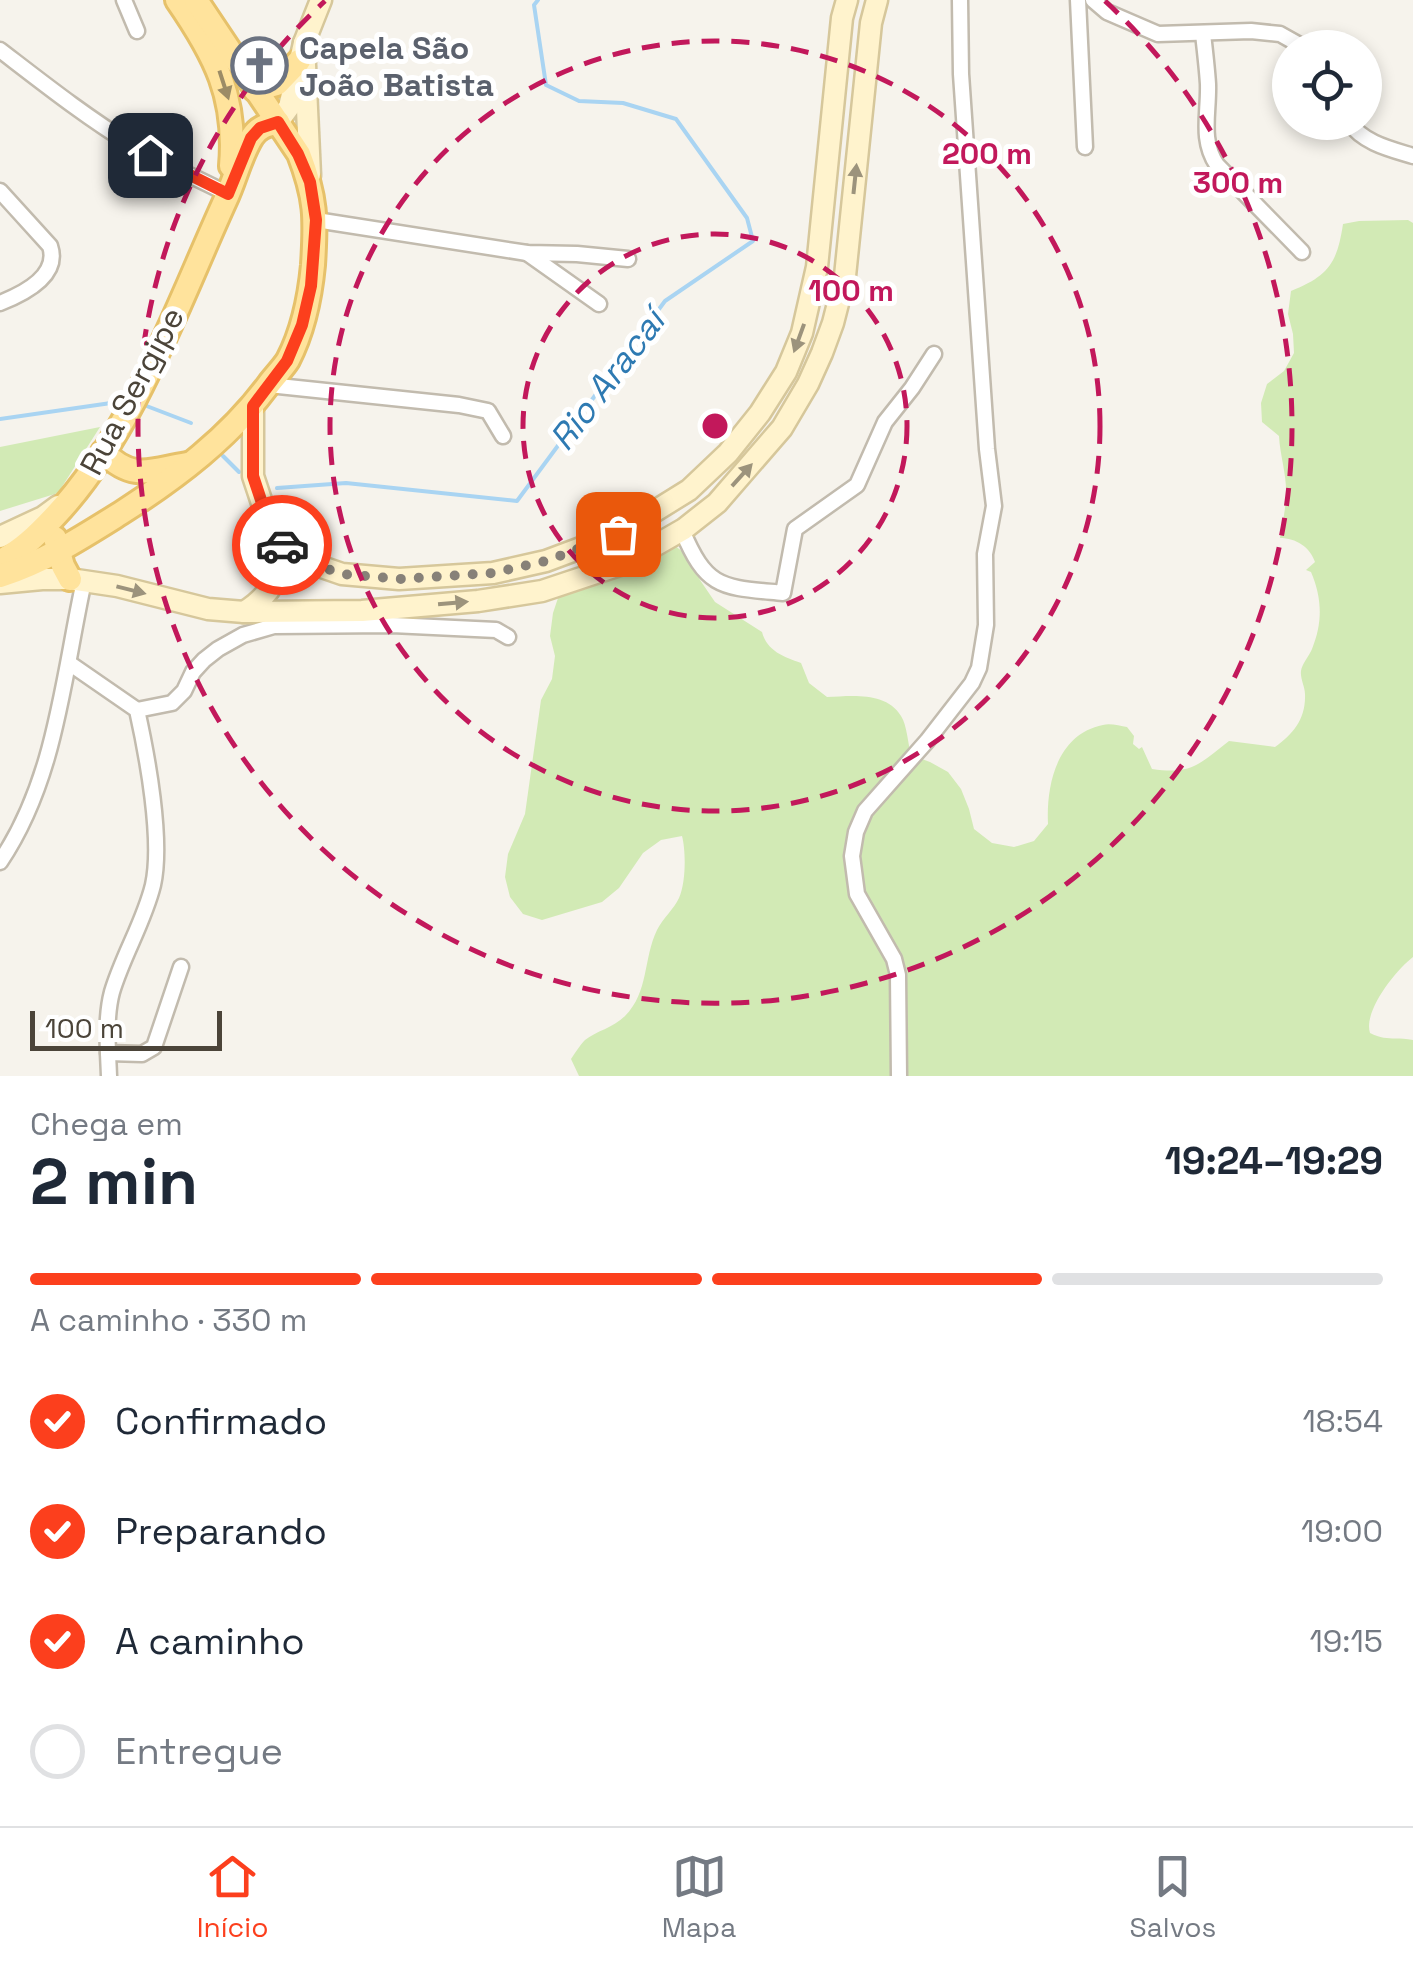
<!DOCTYPE html>
<html lang="pt">
<head>
<meta charset="utf-8">
<style>
  :root { --surface:#fff; --page:#f2f2f3; --text:#1f2937; --muted:#747a83; --line:#e0e1e3; --accent:#fc3f1d }
  body { margin:0; font-family:"Space Grotesk",sans-serif; background:var(--page); color:var(--text); height:100vh; display:flex; flex-direction:column; font-size:38px; white-space:nowrap }
  * { box-sizing:border-box; margin:0 }
  p { font-size:32px; color:var(--muted) }
  .icon { flex:none; width:55px; height:55px; fill:none; stroke:currentColor; stroke-width:2; stroke-linecap:round; stroke-linejoin:round }
  .map { position:relative; height:1076px; overflow:hidden }
  .panel { display:flex; flex-direction:column; background:var(--surface); flex:1 }
  .panel>* { flex:none }
  .fabs { position:absolute; left:1272px; top:30px; display:grid; gap:20px }
  .fabs a { display:grid; place-items:center; width:110px; height:110px; border-radius:50%; background:var(--surface); box-shadow:0 5px 15px #0003; font-size:50px }
  .scale { position:absolute; left:30px; bottom:25px; width:192px; box-sizing:border-box; padding-left:10px; border:5px solid #4b4439; border-top:0; font-size:28px; line-height:35px; white-space:nowrap; color:#4b4439; -webkit-text-stroke:8px #fff; paint-order:stroke }
  .pin { position:absolute; display:grid; place-items:center; width:85px; height:85px; color:#fff; margin:-42px; border-radius:20px; box-shadow:0 5px 15px #0006 }
  .courier { position:absolute; display:grid; place-items:center; width:100px; height:100px; margin:-50px; border:8px solid #fc3f1d; border-radius:50%; background:#fff; color:#222; box-shadow:0 2px 12px #0007 }
  .summary em { font-style:normal; font-weight:800 }
  .summary div { display:flex; flex-direction:column-reverse }
  .summary { display:flex; align-items:center; justify-content:space-between; height:170px; padding:0 30px }
  h1 { font-size:65px; font-weight:800; line-height:75px }
  .bar { display:grid; grid-template-columns:repeat(4,1fr); gap:15px 10px; align-content:center; height:120px; padding:0 30px }
  .bar i { height:12px; border-radius:8px; background:var(--line) }
  .bar .current { background:var(--accent) }
  .bar p { grid-column:span 4 }
  ol { padding:0 30px; list-style:none }
  li { display:flex; align-items:center; gap:30px; height:110px }
  li p { margin-inline-start:auto }
  li .icon { padding:10px; border-radius:50%; background:var(--accent); color:#fff; stroke-width:4 }
  li:last-child { color:var(--muted) }
  li i { width:55px; height:55px; border:5px solid var(--line); border-radius:50% }
  .menu { display:flex; justify-content:space-around; align-items:center; height:140px; border-top:2px solid var(--line); background:var(--surface); font-size:28px; color:var(--muted) }
  .menu a { display:grid; justify-items:center; gap:5px }
  .menu .current { color:var(--accent) }
  .map>svg:first-child { display:block }
  .green { fill:#d2eab5 }
  .lines { fill:none; stroke-linecap:round; stroke-linejoin:round }
  .stream { stroke:#a9d4f2; stroke-width:4 }
  .minor-casing { stroke:#c2bbae; stroke-width:19 }
  .secondary-casing { stroke:#d6c79b; stroke-width:25 }
  .primary-casing { stroke:#e6c16a; stroke-width:28 }
  .minor { stroke:#fff; stroke-width:14 }
  .secondary { stroke:#fff3cd; stroke-width:20 }
  .primary { stroke:#ffe39c; stroke-width:22 }
  .oneway { fill:#9c8c66 }
  .oneway2 { fill:#9c937c }
  .done { stroke:#878178; stroke-width:10; stroke-dasharray:0 18 }
  .route { stroke:#fc3f1d; stroke-width:12 }
  .ring { fill:none; stroke:#c2185b; stroke-width:5; stroke-dasharray:18 12 }
  .labels { text-anchor:middle; dominant-baseline:central; stroke-width:10; stroke-linejoin:round; paint-order:stroke }
  .worship-label { font-size:32px; font-weight:bold; fill:#5b616d; stroke:#fff; text-anchor:start }
  .street-label { font-size:32px; fill:#4b4439; stroke:#fff }
  .water-label { font-size:35px; font-style:italic; fill:#2e7ab2; stroke:#fff }
  .centre { fill:#c2185b; stroke:#fff; stroke-width:5 }
  .ring-label { font-size:30px; text-anchor:middle; font-weight:bold; fill:#c2185b; stroke:#fff; stroke-width:10; stroke-linejoin:round; paint-order:stroke }
</style>
</head>
<body>
<div class="map">
<svg width="1413" height="1076" viewBox="0 0 1413 1076">
  <rect width="100%" height="100%" fill="#f6f3ec"/>
  <g class="green">
    <path d="M1408 220 1413 223V957C1396 970 1363 1011 1370 1033 1387 1042 1396 1036 1413 1040V1076H579L571 1059C575 1053 580 1045 585 1040 596 1031 613 1028 625 1016 649 992 643 959 657 930 663 918 674 909 679 898 686 883 686 851 682 836L661 840 643 853 619 888 602 902 542 920 523 914 510 897 505 877 508 854 525 814 541 700 552 679 555 656 550 636 553 613 559 595 657 558 674 545 692 559 700 580 715 602 762 632C767 651 784 657 801 663L809 683 827 697C851 696 886 691 901 716 907 725 908 744 911 755L930 762 948 772 961 789 969 809 974 829 992 843 1014 847 1034 841 1048 824C1046 785 1057 734 1103 725 1110 723 1120 726 1127 727L1134 736 1133 744 1139 749 1142 747 1152 769C1192 775 1199 764 1229 741L1275 747C1293 734 1306 719 1305 694 1305 687 1300 678 1301 671 1302 664 1309 656 1312 649 1323 622 1322 598 1311 572L1306 570 1315 562C1310 547 1296 538 1280 538 1282 524 1286 509 1286 495 1287 475 1280 456 1279 436L1262 422 1261 403 1267 384 1284 371 1294 353 1293 334 1288 314 1291 291C1328 276 1337 264 1343 224L1359 221Z"/>
    <path d="M100 427 58 493 0 511V447Z"/>
  </g>
  <g class="lines">
    <g class="stream">
      <path d="M144 405 191 423"/>
      <path d="M0 419 111 403 124 404"/>
      <path d="M223 456 239 472"/>
      <path d="M277 488 346 483 517 501 665 301 753 241 747 218 676 119 623 103 579 101 546 85 534 5 538 0"/>
    </g>
    <defs>
      <g id="minor">
        <path d="M124 0 137 31"/>
        <path d="M1078 0 1085 147"/>
        <path d="M1093 0 1107 12 1158 34 1251 31 1280 34 1305 48"/>
        <path d="M1203 34C1205 51 1207 68 1208 84 1209 113 1200 140 1217 165L1302 252"/>
        <path d="M0 50C43 83 86 117 132 145 163 163 196 178 228 194"/>
        <path d="M1349 122C1363 143 1390 149 1413 156"/>
        <path d="M0 191 50 246C60 276 23 294 0 303"/>
        <path d="M316 220 527 253 577 254 628 259"/>
        <path d="M527 253 599 304"/>
        <path d="M269 385 459 405 488 411 503 436"/>
        <path d="M682 530C707 590 722 587 783 593L795 529 857 485 885 422 912 388 934 354"/>
        <path d="M69 663 137 710C147 755 163 840 153 885 144 922 123 955 112 992 105 1018 108 1049 109 1076"/>
        <path d="M137 710 172 703 184 691 193 672 204 660 218 649 243 635 274 626 392 625 496 630 508 637"/>
        <path d="M0 862C56 779 63 677 84 581"/>
        <path d="M108 1053 142 1054 154 1047 181 967"/>
        <path d="M899 1076 898 975 894 959 857 894 852 856 856 832 865 811 927 741 972 683 979 668 986 625 985 554 994 506 987 449 961 74 960 0"/>
      </g>
      <g id="secondary">
        <path d="M304 43 310 175"/>
        <path d="M278 122 289 107 304 43 321 0"/>
        <path d="M253 406V476L267 518 283 547 316 565 342 574 399 579 493 573 546 561 618 534 689 490 728 453 760 413 786 372 802 333 817 267 842 18 847 0"/>
        <path d="M0 537 43 517 58 506"/>
        <path d="M0 583 42 579H70L117 586 208 609 244 612 362 611 478 601 542 591 623 564 684 529 717 503 782 428 808 384 822 353 833 323 845 276 871 23 877 0"/>
        <path d="M244 612C269 597 282 576 283 547"/>
      </g>
      <g id="primary">
        <path d="M177 0C215 55 237 97 231 166"/>
        <path d="M255 90 277 84 299 61"/>
        <path d="M103 452C134 482 150 470 187 464"/>
        <path d="M55 538 63 566 70 579"/>
        <path d="M0 561C21 551 38 534 54 517 132 435 178 304 225 201 235 180 240 156 252 137 258 127 267 125 278 122"/>
        <path d="M0 576C44 562 81 538 121 513 177 477 229 438 269 384 275 376 283 368 288 360 303 331 310 297 313 265 316 218 316 198 299 154L196 0"/>
      </g>
    </defs>
    <use href="#minor" class="minor-casing"/>
    <use href="#secondary" class="secondary-casing"/>
    <use href="#primary" class="primary-casing"/>
    <use href="#minor" class="minor"/>
    <use href="#secondary" class="secondary"/>
    <use href="#primary" class="primary"/>
  </g>
  <defs><path id="oneway-solid" d="M-6-.8H1V-3.2L6.5 0L1 3.2V.8H-6Z" transform="scale(2.5)"/></defs>
  <use class="oneway" href="#oneway-solid" transform="translate(224 85) rotate(72)"/>
  <g class="oneway2">
    <use href="#oneway-solid" transform="translate(855 179) rotate(-84)"/>
    <use href="#oneway-solid" transform="translate(799 338) rotate(110)"/>
    <use href="#oneway-solid" transform="translate(742 475) rotate(-48)"/>
    <use href="#oneway-solid" transform="translate(131 590) rotate(14)"/>
    <use href="#oneway-solid" transform="translate(453 603) rotate(-5)"/>
  </g>
  <g class="lines">
    <path class="done" d="M282 545 316 565 342 574 399 579 493 573 546 561 618 534"/>
    <path class="route" d="M150 155 228 194 251 138 260 128 278 122 298 154 310 182 316 220 311 286 302 325 287 361 253 406V476L267 518 282 545"/>
  </g>
  <g class="ring">
    <circle cx="715" cy="426" r="192"/>
    <circle cx="715" cy="426" r="385"/>
    <path d="M1105 1A577 577 0 1 1 325 1"/>
  </g>
  <defs>
    <symbol id="church-ring" viewBox="-11 -11 22 22"><circle r="9.5" fill="#fff" stroke="#6b7280" stroke-width="1.5"/><path d="M-1.2-6h2.4v3.5h3.3v2.4h-3.3V6h-2.4V-.1h-3.3v-2.4h3.3Z" fill="#6b7280"/></symbol>
  </defs>
  <g fill-rule="evenodd">
    <use href="#church-ring" x="228" y="34" width="63" height="63"/>
  </g>
  <g class="labels">
    <g class="worship-label">
      <text x="299" y="48">Capela São<tspan x="299" dy="37">João Batista</tspan></text>
    </g>
    <g class="street-label">
      <text transform="translate(132 391) rotate(-62)">Rua Sergipe</text>
    </g>
    <g class="water-label">
      <text transform="translate(607 380) rotate(-53)">Rio Aracaí</text>
    </g>
  </g>
  <circle cx="715" cy="426" r="15" class="centre"/>
  <g class="ring-label">
    <text x="987" y="164">200 m</text>
    <text x="1238" y="193">300 m</text>
    <text x="851" y="301">100 m</text>
  </g>
</svg>
<div class="fabs">
<a><svg class="icon" aria-label="locate" viewBox="0 0 24 24"><circle cx="12" cy="12" r="6"/><path d="M12 2v4M12 18v4M2 12h4M18 12h4"/></svg></a>
</div>
<div class="scale">100 m</div>
<div class="pin" style="left:618px;top:534px;background:#ea580c"><svg class="icon" aria-label="bag" viewBox="0 0 24 24"><path d="M5 8h14l-1 12H6zM9 8a3 3 0 0 1 6 0"/></svg></div>
<div class="pin" style="left:150px;top:155px;background:#1f2937"><svg class="icon" aria-label="home" viewBox="0 0 24 24"><path d="M3 11l9-7 9 7M6 9v11h12V9"/></svg></div>
<div class="courier" style="left:282px;top:545px"><svg class="icon" aria-label="car" viewBox="0 0 24 24"><path d="M5 17H2v-5l4-1 3-4h7l3 4 3 1v5h-3M9 17h6M6 11h13"/><circle cx="7" cy="17" r="2"/><circle cx="17" cy="17" r="2"/></svg></div>
</div>
<section class="panel">
<div class="summary"><div><h1>2 min</h1><p>Chega em</p></div><em>19:24–19:29</em></div>
<div class="bar"><i class="current"></i><i class="current"></i><i class="current"></i><i></i><p>A caminho · 330 m</p></div>
<ol>
<li><svg class="icon" aria-label="check" viewBox="0 0 24 24"><path d="M5 12l5 5 9-10"/></svg>Confirmado<p>18:54</p></li>
<li><svg class="icon" aria-label="check" viewBox="0 0 24 24"><path d="M5 12l5 5 9-10"/></svg>Preparando<p>19:00</p></li>
<li><svg class="icon" aria-label="check" viewBox="0 0 24 24"><path d="M5 12l5 5 9-10"/></svg>A caminho<p>19:15</p></li>
<li><i></i>Entregue</li>
</ol>
</section>
<nav class="menu">
<a class="current"><svg class="icon" aria-label="home" viewBox="0 0 24 24"><path d="M3 11l9-7 9 7M6 9v11h12V9"/></svg>Início</a>
<a><svg class="icon" aria-label="map" viewBox="0 0 24 24"><path d="M3 6l6-2 6 2 6-2v14l-6 2-6-2-6 2zM9 4v14M15 6v14"/></svg>Mapa</a>
<a><svg class="icon" aria-label="saved" viewBox="0 0 24 24"><path d="M7 4h10v16l-5-4-5 4z"/></svg>Salvos</a>
</nav>
</body>
</html>
